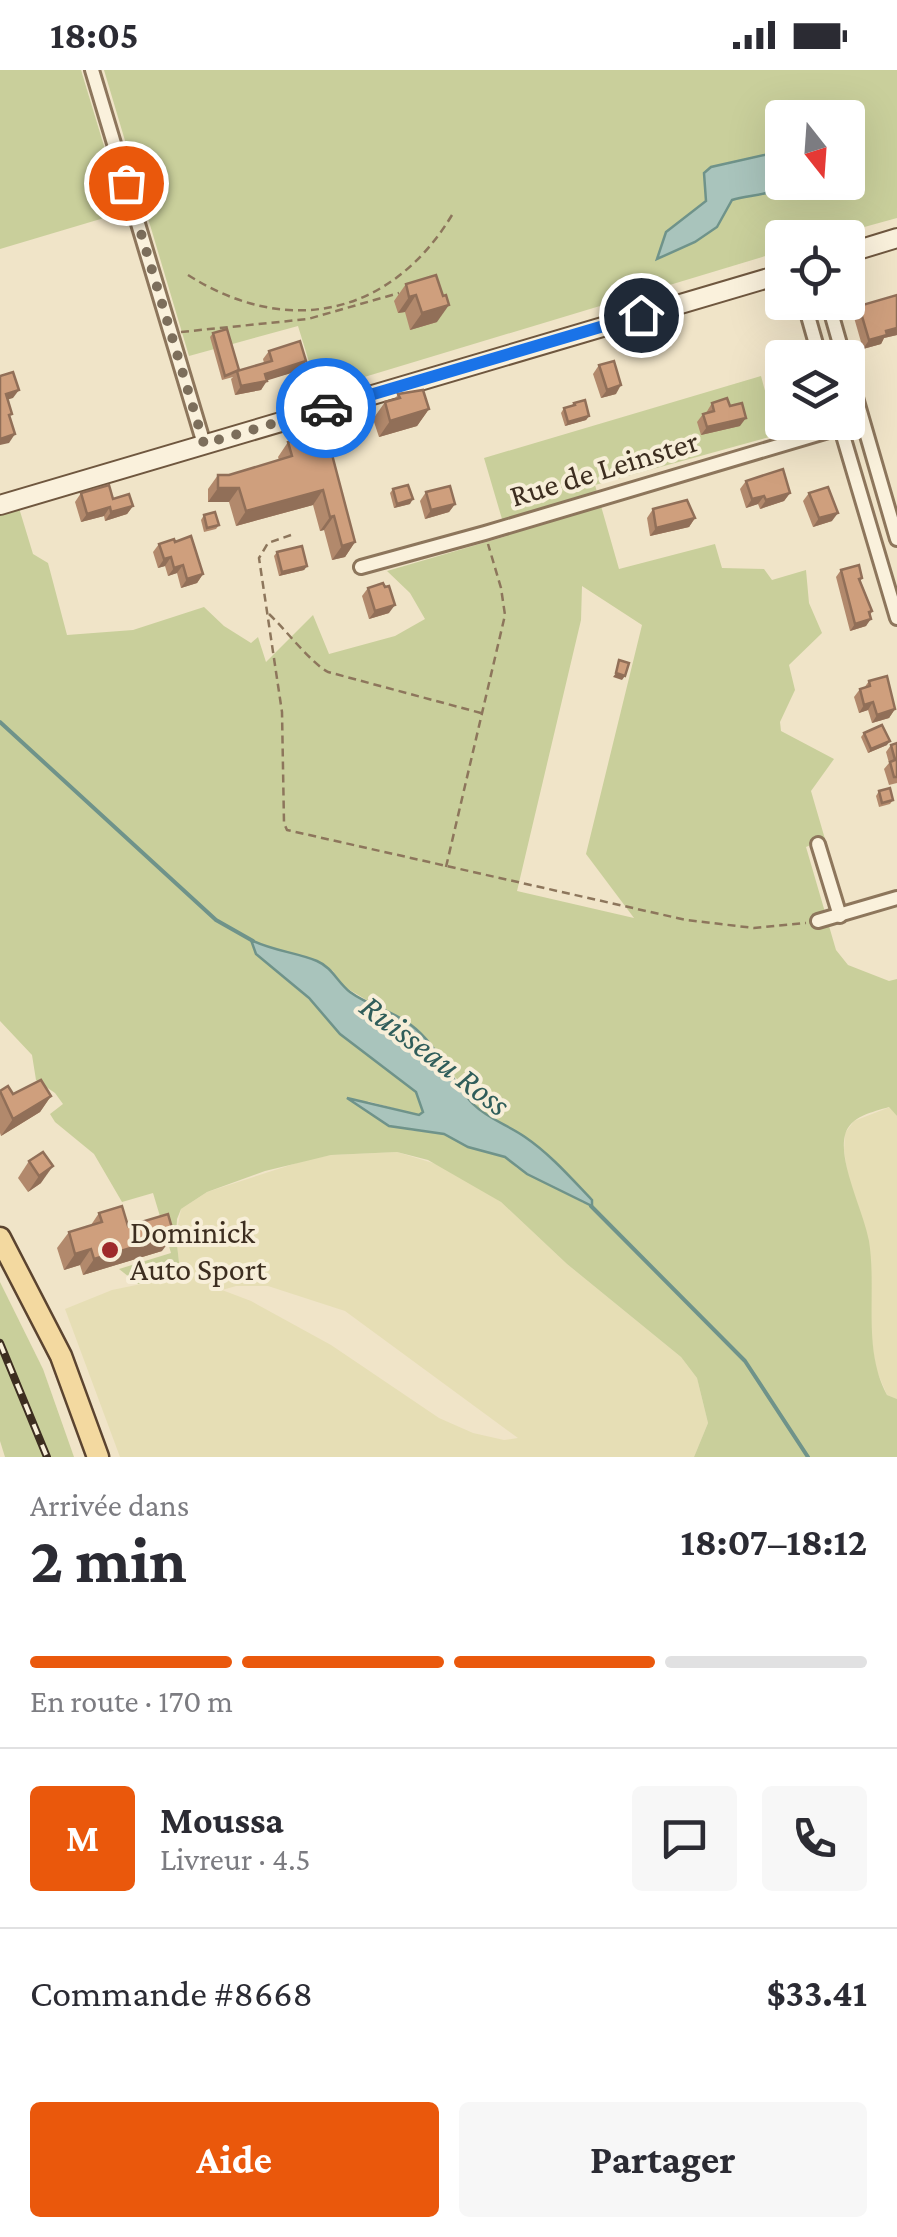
<!DOCTYPE html>
<html lang="fr">
<head>
<meta charset="utf-8">
<style>
  :root { --surface:#fff; --page:#f7f7f7; --text:#2b2b33; --muted:#7c7c81; --line:#e1e1e2; --accent:#ea580c }
  body { margin:0; font-family:"Crimson Pro",serif; background:var(--page); color:var(--text); height:100vh; display:flex; flex-direction:column; font-size:38px; white-space:nowrap }
  * { box-sizing:border-box; margin:0 }
  p { font-size:32px; color:var(--muted) }
  .icon { flex:none; width:55px; height:55px; fill:none; stroke:currentColor; stroke-width:2; stroke-linecap:round; stroke-linejoin:round }
  .map { position:relative; height:1387px; overflow:hidden }
  .sheet { display:flex; flex-direction:column; background:var(--surface); flex:1 }
  .sheet>* { flex:none }
  .needle { width:65px; rotate:163deg }
  .tools { position:absolute; left:765px; top:30px; display:grid; gap:20px }
  .tools a { display:grid; place-items:center; width:100px; height:100px; border-radius:10px; background:var(--surface); box-shadow:0 10px 40px #0002; font-size:50px }
  .pin { position:absolute; display:grid; place-items:center; width:85px; height:85px; color:#fff; margin:-42px; border:5px solid #fff; border-radius:50%; box-shadow:0 2px 10px #0007 }
  .courier { position:absolute; display:grid; place-items:center; width:100px; height:100px; margin:-50px; border:8px solid #1a73e8; border-radius:50%; background:#fff; color:#222; box-shadow:0 2px 12px #0007 }
  .headline em { font-style:normal; font-weight:700 }
  .headline div { display:flex; flex-direction:column-reverse }
  .headline { display:flex; align-items:center; justify-content:space-between; height:170px; padding:0 30px }
  h1 { font-size:65px; font-weight:700; line-height:75px }
  .bar { display:grid; grid-template-columns:repeat(4,1fr); gap:15px 10px; align-content:center; height:120px; padding:0 30px }
  .bar i { height:12px; border-radius:8px; background:var(--line) }
  .bar .current { background:var(--accent) }
  .bar p { grid-column:span 4 }
  .line { display:flex; align-items:center; gap:25px; padding:0 30px; border-top:2px solid var(--line) }
  .line div { flex:1 }
  .round { display:grid; place-items:center; flex:none; width:105px; height:105px; border-radius:10px; background:var(--page) }
  .primary-button { display:flex; gap:20px; margin-top:auto; padding:20px 30px }
  .primary-button a { flex:1; height:115px; border-radius:10px; background:var(--accent); color:#fff; font-size:40px; font-weight:700; line-height:115px; text-align:center }
  .primary-button a+a { background:var(--page); color:var(--text) }
  .status { display:flex; justify-content:space-between; align-items:center; height:70px; padding:0 50px; background:var(--surface); direction:ltr }
  .status svg { height:28px; fill:currentColor }
  .map>svg:first-child { display:block }
  .farmland { fill:#e6deb5; fill-rule:evenodd }
  .green { fill:#c9cf9b; fill-rule:evenodd }
  .water { fill:#a9c4bc; stroke:#6f938a; stroke-width:2.5 }
  .lines { fill:none; stroke-linecap:round; stroke-linejoin:round }
  .stream { stroke:#6f938a; stroke-width:4 }
  .street-casing { stroke:#8d765c; stroke-width:18 }
  .secondary-casing { stroke:#6f573f; stroke-width:22 }
  .primary-casing { stroke:#5b4430; stroke-width:25 }
  .path { stroke:#8d765c; stroke-width:2.5; stroke-dasharray:8 5; stroke-linecap:butt }
  .street { stroke:#faf1dc; stroke-width:12 }
  .secondary { stroke:#faf1dc; stroke-width:18 }
  .primary { stroke:#f3d9a0; stroke-width:20 }
  .rail-casing { stroke:#3d2e20; stroke-width:8 }
  .rail { stroke:#f7eed8; stroke-width:4; stroke-dasharray:11; stroke-linecap:butt }
  .wall { fill:#b2896c }
  .shaded-wall { fill:#916f58 }
  .building { fill:#cf9f7d; stroke:#916f58; stroke-width:2.5 }
  .done { stroke:#7c6e5b; stroke-width:10; stroke-dasharray:0 18 }
  .route { stroke:#1a73e8; stroke-width:12 }
  .poi-dot { fill:#9e2a2b; stroke:#f7eed8; stroke-width:4 }
  .labels { text-anchor:middle; dominant-baseline:central; stroke-width:8; stroke-linejoin:round; paint-order:stroke }
  .street-label { font-size:32px; fill:#3d2e20; stroke:#f7eed8 }
  .poi-label { font-size:32px; fill:#3d2e20; stroke:#f7eed8; text-anchor:start }
  .water-label { font-size:35px; font-style:italic; fill:#2f5d5a; stroke:#f7eed8 }
</style>
</head>
<body>
<div class="status"><b>18:05</b><svg viewBox="0 0 49 12"><path d="M0 12V9h3v3zM5 12V6h3v6zM10 12V3h3v9zM15 12V0h3v12zM26 1h20v11H26zM47 4h2v5h-2z"/></svg></div>
<div class="map">
<svg width="897" height="1387" viewBox="0 0 897 1387">
  <rect width="100%" height="100%" fill="#f0e4c8"/>
  <g class="farmland">
    <path d="M890 1037 897 1046V1329L887 1325 876 1299 844 1080 845 1063 854 1051Z"/>
    <path d="M397 1082 446 1097 501 1132 567 1194 681 1287 697 1308 708 1353 694 1387H120L65 1239 112 1220 175 1207 180 1201 176 1166 181 1139 207 1122 306 1090 331 1085ZM236 1216H268L345 1241 518 1368 504 1370 473 1363 439 1348 331 1275 251 1231 222 1220Z"/>
  </g>
  <g class="green">
    <path d="M0 0H81L124 142 0 179Z"/>
    <path d="M104 0H897V148L828 167 782 168V181L318 321 298 256 189 286ZM782 48H848V112H782Z"/>
    <path d="M761 306 777 365 595 415 619 499 715 474 722 498 764 499 772 510 806 500 809 533 822 563 789 595 795 620 780 652 781 661 834 689 811 721 825 769 806 777 836 880 848 895 889 911 897 909V1046L889 1037C873 1042 850 1046 845 1065 838 1092 864 1142 869 1171 877 1222 862 1278 887 1325L897 1329V1387H694L708 1353 697 1308 681 1287 567 1194 501 1132 428 1090 397 1082 331 1085 265 1101 207 1122 181 1139 177 1149 176 1166 180 1201 175 1207 138 1214 119 1199 171 1183 153 1123 122 1132 94 1084 55 1052 50 1044 63 1034 55 1023 36 1010 32 985 0 951V444L19 438 33 484 48 493 67 565 133 560 204 537 224 556 251 573 258 567 266 592 313 545 329 584 395 566 425 549 410 523 387 501 507 466 484 388ZM582 516 642 555 586 784 634 848 517 821 581 550ZM252 871 273 881 317 891 333 901 343 916 385 941 457 1009 472 1033 494 1051 523 1065 552 1089 592 1130 583 1133 568 1122 517 1098 505 1087 468 1077 444 1064 409 1060 367 1031 419 1045 423 1042 416 1022 256 884Z"/>
    <path d="M0 1212 43 1299 74 1387H5L0 1371Z"/>
  </g>
  <g class="water">
    <path d="M782 81 784 113C770 127 750 124 732 130L717 157 695 172 657 189 666 162 706 131 704 103 711 97Z"/>
    <path d="M251 870C273 881 295 882 317 891 333 898 337 912 350 922 369 936 393 941 411 955 439 976 450 1010 473 1034 488 1049 508 1055 525 1067 550 1084 571 1108 592 1130V1136L527 1104 505 1087 468 1077 444 1064 389 1056 347 1028 419 1045 423 1042 416 1022 340 964 309 928 256 884Z"/>
  </g>
  <g class="lines">
    <g class="stream">
      <path d="M0 652 216 850 253 871"/>
      <path d="M591 1136 745 1291 808 1387"/>
    </g>
    <defs>
      <g id="street">
        <path d="M92 0 204 374"/>
        <path d="M804 232 820 288"/>
        <path d="M828 232 844 288"/>
        <path d="M848 300 897 469"/>
        <path d="M839 352 897 548"/>
        <path d="M361 497 485 463 862 351"/>
        <path d="M818 774 840 846"/>
        <path d="M818 851 897 828"/>
      </g>
      <g id="secondary">
        <path d="M848 183 897 168"/>
        <path d="M0 435 782 204"/>
      </g>
      <path id="primary" d="M0 1168 61 1286 98 1387"/>
    </defs>
    <use href="#street" class="street-casing"/>
    <use href="#secondary" class="secondary-casing"/>
    <use href="#primary" class="primary-casing"/>
    <g class="path">
      <path d="M188 205C287 268 391 246 452 145"/>
      <path d="M181 262 308 249 399 223"/>
      <path d="M291 465 268 473 259 488 282 642 284 753 287 760 686 850 754 858 806 853"/>
      <path d="M269 544C286 560 310 592 328 602L481 643"/>
      <path d="M446 797 505 545 501 518 488 474"/>
    </g>
    <use href="#street" class="street"/>
    <use href="#secondary" class="secondary"/>
    <use href="#primary" class="primary"/>
    <defs>
      <path id="rail" d="M0 1273 47 1387"/>
    </defs>
    <use href="#rail" class="rail-casing"/>
    <use href="#rail" class="rail"/>
  </g>
  <g class="wall">
    <path d="M436 205 437 252 410 260 405 242 398 243 394 231 406 214Z"/>
    <path d="M897 225V265L884 268 881 274 863 279 853 244 859 236Z"/>
    <path d="M213 263 239 300 264 293 263 289 269 281 301 300 266 310 261 320 235 325 231 309 233 307 222 310 210 267Z"/>
    <path d="M599 295 616 324 601 328 593 304Z"/>
    <path d="M398 324 429 339 417 356 379 367 373 349 385 332 395 329Z"/>
    <path d="M574 333 589 346 586 350 565 356 561 343 564 338 571 336Z"/>
    <path d="M712 333 730 336 740 356 701 365 697 352 703 344 706 343Z"/>
    <path d="M325 358 355 472 345 487 332 490 324 460 320 461 313 435 236 456 229 432H208V419L218 405H229L279 390 278 387 288 372Z"/>
    <path d="M746 411 790 423 784 431 760 439 758 434 746 438 740 419Z"/>
    <path d="M393 419 410 434 394 438 390 423Z"/>
    <path d="M426 422 455 434 449 442 425 449 420 431Z"/>
    <path d="M81 423 113 429 133 436 127 444 105 451 104 446 81 452 75 432Z"/>
    <path d="M809 423 832 451 813 457 803 431Z"/>
    <path d="M653 439 695 448 689 457 650 466 647 448Z"/>
    <path d="M204 445 219 455 216 459 204 462 201 450Z"/>
    <path d="M175 472 203 504 197 513 181 518 177 503 168 506 165 496 158 498 153 482 159 474Z"/>
    <path d="M277 482 307 496 304 500 279 506 274 486Z"/>
    <path d="M841 500 862 508 860 512 872 541 866 556 850 561 836 507Z"/>
    <path d="M368 518 389 543 369 549 362 526Z"/>
    <path d="M869 611 895 639 889 648 872 653 868 640 859 643 854 627 860 619 864 618Z"/>
    <path d="M864 663 887 675 868 683 861 667Z"/>
    <path d="M897 673V713L889 715 884 699 889 693 886 682 891 675Z"/>
    <path d="M879 721 893 730 890 734 879 737 876 726Z"/>
    <path d="M0 1021 13 1024 51 1026 40 1042 1 1066 0 1063Z"/>
    <path d="M43 1082 41 1113 28 1122 18 1108 29 1091Z"/>
    <path d="M99 1143 128 1156 162 1181 83 1205 80 1195 64 1200 57 1178 69 1162 91 1155Z"/>
  </g>
  <g class="shaded-wall">
    <path d="M416 225 405 242 398 243 409 227Z"/>
    <path d="M449 235 437 252 410 260 422 243Z"/>
    <path d="M897 258V265L884 268 881 274 863 279 869 270 886 261Z"/>
    <path d="M306 291 301 300 259 313 265 304Z"/>
    <path d="M267 311 261 320 235 325 241 316Z"/>
    <path d="M621 315 616 324 601 328 607 320Z"/>
    <path d="M19 320 13 328 0 332 6 324Z"/>
    <path d="M429 339 417 356 379 367 390 351Z"/>
    <path d="M589 346 586 350 565 356 568 352Z"/>
    <path d="M746 348 740 356 701 365 707 357Z"/>
    <path d="M15 364 9 373 0 375V369Z"/>
    <path d="M218 418H239L229 432H208Z"/>
    <path d="M323 420 313 435 236 456 246 441Z"/>
    <path d="M790 423 784 431 760 439 766 430Z"/>
    <path d="M764 426 758 434 746 438 752 429Z"/>
    <path d="M413 429 410 434 394 438 397 434Z"/>
    <path d="M455 434 449 442 425 449 431 440Z"/>
    <path d="M133 436 127 444 105 451 111 442Z"/>
    <path d="M110 437 104 446 81 452 87 444Z"/>
    <path d="M838 443 832 451 813 457 819 448Z"/>
    <path d="M334 446 324 460 320 461 330 447Z"/>
    <path d="M695 448 689 457 650 466 656 458Z"/>
    <path d="M355 472 345 487 332 490 342 476Z"/>
    <path d="M171 487 165 496 158 498 164 489Z"/>
    <path d="M183 495 177 503 168 506 174 498Z"/>
    <path d="M307 496 304 500 279 506 282 502Z"/>
    <path d="M203 504 197 513 181 518 187 509Z"/>
    <path d="M395 535 389 543 369 549 375 541Z"/>
    <path d="M871 549 866 556 850 561 855 554Z"/>
    <path d="M616 603 625 606 622 610 613 607Z"/>
    <path d="M873 632 868 640 859 643 864 635Z"/>
    <path d="M895 639 889 648 872 653 877 645Z"/>
    <path d="M890 671 887 675 868 683 871 679Z"/>
    <path d="M51 1026 40 1042 1 1066 13 1049Z"/>
    <path d="M53 1096 41 1113 28 1122 39 1106Z"/>
    <path d="M174 1165 162 1181 83 1205 94 1189Z"/>
    <path d="M91 1179 80 1195 64 1200 75 1184Z"/>
  </g>
  <g class="building">
    <path d="M436 205 443 226 446 225 449 235 422 243 416 225 409 227 406 214Z"/>
    <path d="M897 225V258L886 261 887 265 869 270 859 236Z"/>
    <path d="M227 259 239 300 225 306 213 263Z"/>
    <path d="M300 271 306 291 265 304 267 311 241 316 237 301 272 291 269 281Z"/>
    <path d="M614 291 621 315 607 320 599 295Z"/>
    <path d="M13 302 19 320 6 324 12 344 9 345 15 364 0 369V306Z"/>
    <path d="M423 320 429 339 390 351 385 332 400 328 398 324Z"/>
    <path d="M727 328 730 336 742 333 746 348 707 357 703 344 714 341 712 333Z"/>
    <path d="M585 330 589 346 568 352 564 338 575 335 574 333Z"/>
    <path d="M325 358 355 472 342 476 334 446 330 447 323 420 246 441 239 418H218V405H229L292 386 288 372Z"/>
    <path d="M783 399 790 423 766 430 764 426 752 429 746 411Z"/>
    <path d="M109 415 113 429 129 424 133 436 111 442 110 437 87 444 81 423Z"/>
    <path d="M408 415 413 429 397 434 393 419Z"/>
    <path d="M450 416 455 434 431 440 426 422Z"/>
    <path d="M828 417 838 443 819 448 809 423Z"/>
    <path d="M687 430 695 448 656 458 653 439Z"/>
    <path d="M215 442 219 455 207 458 204 445Z"/>
    <path d="M191 466 203 504 187 509 183 495 174 498 171 487 164 489 159 474 174 469 175 472Z"/>
    <path d="M302 476 307 496 282 502 277 482Z"/>
    <path d="M859 495 862 508 859 509 872 541 869 542 871 549 855 554 841 500Z"/>
    <path d="M383 513 385 517 389 516 395 535 375 541 368 518Z"/>
    <path d="M619 590 629 593 625 606 616 603Z"/>
    <path d="M887 606 895 639 877 645 873 632 864 635 860 619 870 616 869 611Z"/>
    <path d="M882 655 890 671 871 679 864 663Z"/>
    <path d="M897 673V707H894L890 692 895 690 891 675Z"/>
    <path d="M890 718 893 730 882 733 879 721Z"/>
    <path d="M41 1010 51 1026 13 1049 0 1021 8 1016 13 1024Z"/>
    <path d="M43 1082 53 1096 39 1106 29 1091Z"/>
    <path d="M122 1136 128 1156 168 1144 174 1165 94 1189 91 1179 75 1184 69 1162 102 1152 99 1143Z"/>
  </g>
  <g class="lines">
    <path class="done" d="M126 113 204 374 326 338"/>
    <path class="route" d="M326 338 641 245"/>
  </g>
  <circle class="poi-dot" cx="110" cy="1180" r="10"/>
  <g class="labels">
    <g class="street-label">
      <text transform="translate(604 398) rotate(-17)">Rue de Leinster</text>
    </g>
    <g class="poi-label">
      <text x="130" y="1162">Dominick<tspan x="130" dy="37">Auto Sport</tspan></text>
    </g>
    <g class="water-label">
      <text transform="translate(435 985) rotate(37)">Ruisseau Ross</text>
    </g>
  </g>
</svg>
<div class="tools">
<a><svg class="needle" viewBox="-14 -14 28 28"><path d="M0-13l5 13h-10z" fill="#e53935"/><path d="M0 13l5-13h-10z" fill="#7c7c81"/></svg></a>
<a><svg class="icon" aria-label="locate" viewBox="0 0 24 24"><circle cx="12" cy="12" r="6"/><path d="M12 2v4M12 18v4M2 12h4M18 12h4"/></svg></a>
<a><svg class="icon" aria-label="layers" viewBox="0 0 24 24"><path d="M12 4l9 5-9 5-9-5zM3 14l9 5 9-5"/></svg></a>
</div>
<div class="pin" style="left:126px;top:113px;background:#ea580c"><svg class="icon" aria-label="bag" viewBox="0 0 24 24"><path d="M5 8h14l-1 12H6zM9 8a3 3 0 0 1 6 0"/></svg></div>
<div class="pin" style="left:641px;top:245px;background:#1f2937"><svg class="icon" aria-label="home" viewBox="0 0 24 24"><path d="M3 11l9-7 9 7M6 9v11h12V9"/></svg></div>
<div class="courier" style="left:326px;top:338px"><svg class="icon" aria-label="car" viewBox="0 0 24 24"><path d="M5 17H2v-5l4-1 3-4h7l3 4 3 1v5h-3M9 17h6M6 11h13"/><circle cx="7" cy="17" r="2"/><circle cx="17" cy="17" r="2"/></svg></div>
</div>
<section class="sheet">
<div class="headline"><div><h1>2 min</h1><p>Arrivée dans</p></div><em>18:07–18:12</em></div>
<div class="bar"><i class="current"></i><i class="current"></i><i class="current"></i><i></i><p>En route · 170 m</p></div>
<div class="line" style="height:180px"><b class="round" style="background:var(--accent);color:#fff">M</b><div><b>Moussa</b><p>Livreur · 4.5</p></div><a class="round"><svg class="icon" aria-label="chat" viewBox="0 0 24 24"><path d="M4 5h16v11H9l-5 4z"/></svg></a><a class="round"><svg class="icon" aria-label="phone" viewBox="0 0 24 24"><path d="M5 4h4l2 5-3 2q2 4 5 5l2-3 5 2v4C11 20 4 13 5 4z"/></svg></a></div>
<div class="line" style="height:130px"><div>Commande #8668</div><b>$33.41</b></div>
<div class="primary-button"><a>Aide</a><a>Partager</a></div>
</section>
</body>
</html>
